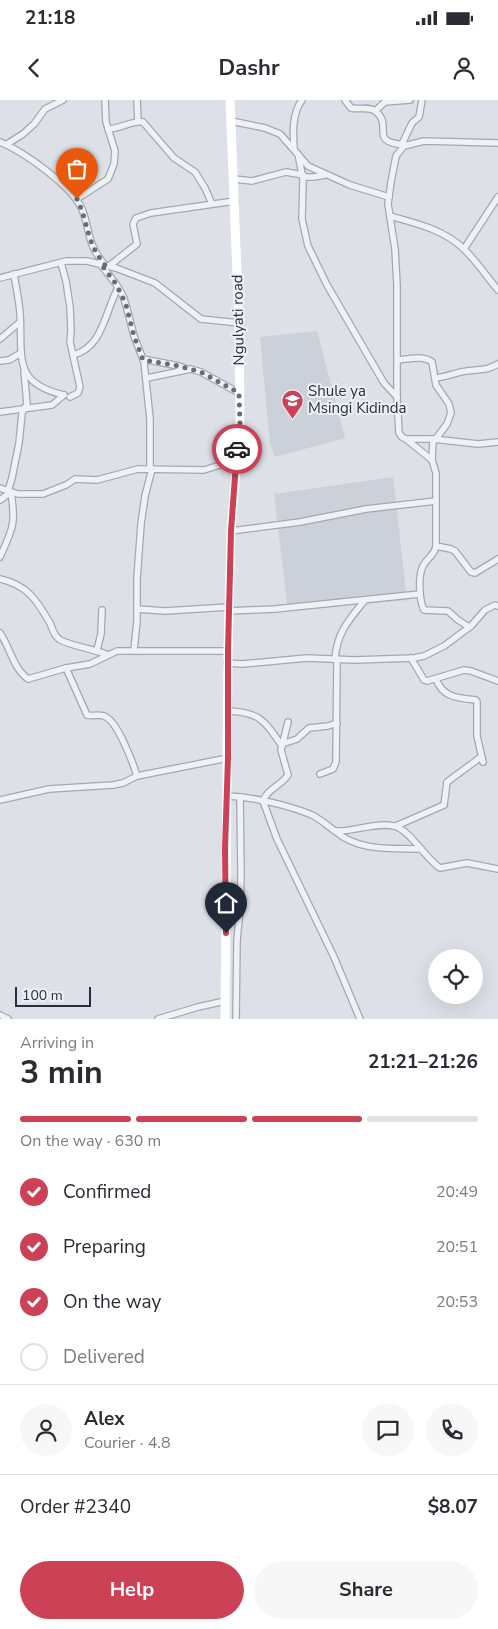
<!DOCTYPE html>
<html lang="en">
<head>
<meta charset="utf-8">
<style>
  :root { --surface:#fff; --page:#f7f7f7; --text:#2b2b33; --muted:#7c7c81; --line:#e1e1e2; --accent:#cd4157 }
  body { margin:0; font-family:"Nunito Sans",sans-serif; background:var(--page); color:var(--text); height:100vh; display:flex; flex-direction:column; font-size:19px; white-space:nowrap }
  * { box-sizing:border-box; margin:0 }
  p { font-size:16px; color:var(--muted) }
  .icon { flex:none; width:28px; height:28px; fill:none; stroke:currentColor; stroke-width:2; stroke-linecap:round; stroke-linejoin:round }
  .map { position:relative; height:919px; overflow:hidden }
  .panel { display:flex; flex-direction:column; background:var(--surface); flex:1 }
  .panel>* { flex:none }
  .fabs { position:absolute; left:428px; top:849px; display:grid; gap:10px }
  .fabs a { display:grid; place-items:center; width:55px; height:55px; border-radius:50%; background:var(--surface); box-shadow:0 5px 20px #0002; font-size:25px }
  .scale { position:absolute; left:15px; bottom:12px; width:76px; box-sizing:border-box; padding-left:5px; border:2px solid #262f3d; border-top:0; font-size:14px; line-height:18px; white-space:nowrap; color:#262f3d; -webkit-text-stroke:4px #ecf0f5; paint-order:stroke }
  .pin { position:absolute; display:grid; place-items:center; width:42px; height:42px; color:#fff; margin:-51px -21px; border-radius:50% 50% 50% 0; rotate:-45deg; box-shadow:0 0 5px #0007 }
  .pin .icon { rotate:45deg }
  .courier { position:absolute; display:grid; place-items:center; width:50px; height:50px; margin:-25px; border:4px solid #cd4157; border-radius:50%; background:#fff; color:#222; box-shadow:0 1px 6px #0007 }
  .head em { font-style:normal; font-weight:700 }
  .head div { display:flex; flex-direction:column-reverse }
  .head { display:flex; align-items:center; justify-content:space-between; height:85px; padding:0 20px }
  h1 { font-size:32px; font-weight:700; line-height:38px }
  .bar { display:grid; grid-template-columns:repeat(4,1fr); gap:8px 5px; align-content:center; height:60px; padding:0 20px }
  .bar i { height:6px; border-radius:4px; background:var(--line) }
  .bar .active { background:var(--accent) }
  .bar p { grid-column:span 4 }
  .line { display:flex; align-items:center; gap:12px; padding:0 20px; border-top:1px solid var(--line) }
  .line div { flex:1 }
  .round { display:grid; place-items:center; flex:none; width:52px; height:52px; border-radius:26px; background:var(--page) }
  ol { padding:0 20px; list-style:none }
  li { display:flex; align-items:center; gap:15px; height:55px }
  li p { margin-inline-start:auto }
  li .icon { padding:5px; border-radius:50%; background:var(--accent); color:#fff; stroke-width:4 }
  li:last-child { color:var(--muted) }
  li i { width:28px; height:28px; border:2px solid var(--line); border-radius:50% }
  .primary-button { display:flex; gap:10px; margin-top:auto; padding:10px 20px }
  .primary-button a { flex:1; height:58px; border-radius:30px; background:var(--accent); color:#fff; font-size:20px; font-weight:700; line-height:58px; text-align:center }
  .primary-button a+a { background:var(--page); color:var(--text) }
  .status { display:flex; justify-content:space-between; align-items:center; height:35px; padding:0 25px; background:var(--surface); direction:ltr }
  .status svg { height:14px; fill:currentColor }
  header { display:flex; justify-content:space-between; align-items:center; height:65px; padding:0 20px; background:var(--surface); font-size:22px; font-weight:700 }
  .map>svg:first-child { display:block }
  .built { fill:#cbd0d9 }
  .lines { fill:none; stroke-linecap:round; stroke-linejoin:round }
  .street-casing { stroke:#a2a8b1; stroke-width:8 }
  .street { stroke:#eff2f5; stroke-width:5.5 }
  .secondary { stroke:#fff; stroke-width:9 }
  .done { stroke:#666d78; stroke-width:5; stroke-dasharray:0 9 }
  .route { stroke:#cd4157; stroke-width:6 }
  .labels { text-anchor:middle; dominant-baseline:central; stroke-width:4; stroke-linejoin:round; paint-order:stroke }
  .street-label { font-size:15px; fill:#262f3d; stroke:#ecf0f5 }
  .poi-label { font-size:15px; fill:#262f3d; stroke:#ecf0f5; text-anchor:start }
</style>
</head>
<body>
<div class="status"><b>21:18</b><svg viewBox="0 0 49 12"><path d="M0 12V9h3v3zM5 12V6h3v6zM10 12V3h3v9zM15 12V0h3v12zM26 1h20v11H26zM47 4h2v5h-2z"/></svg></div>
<header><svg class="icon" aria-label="back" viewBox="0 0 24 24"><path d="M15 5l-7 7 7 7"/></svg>Dashr<svg class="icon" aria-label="person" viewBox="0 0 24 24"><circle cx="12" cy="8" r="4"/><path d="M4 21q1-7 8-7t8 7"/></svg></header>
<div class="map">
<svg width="498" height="919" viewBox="0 0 498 919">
  <rect width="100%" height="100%" fill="#dde1e7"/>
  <g class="built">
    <path d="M317 231 345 338 275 357 270 344 260 237Z"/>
    <path d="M393 377 407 500 288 511 274 394Z"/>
  </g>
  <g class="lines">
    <defs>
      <g id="street">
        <path d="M137 0 138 21"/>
        <path d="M345 0 351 8C359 10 369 6 375 11 395 26 366 42 406 45"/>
        <path d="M375 11 385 2 410 0"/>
        <path d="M231 21 265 28 280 34 308 66 350 85 389 97"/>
        <path d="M108 29C120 29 133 20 143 22L174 58 195 72 205 88 212 104"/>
        <path d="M0 42C24 52 71 85 82 109 91 132 86 143 105 165"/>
        <path d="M498 43 424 41 404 46 396 56 391 82 388 104 395 149 397 185V297L399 333 402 337 406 339H433L478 344 498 342"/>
        <path d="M7 44 23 34 34 24 45 9 63 0"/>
        <path d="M402 44 412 23 419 17 422 0"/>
        <path d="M294 48C293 33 292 13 302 0"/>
        <path d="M298 54 303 79 302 119 308 146 327 185 384 283 397 297"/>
        <path d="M303 77H314L325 75"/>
        <path d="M234 79 252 81 286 72 303 75"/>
        <path d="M77 99 108 79 114 64 115 51 106 22 105 0"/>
        <path d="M390 116C416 123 445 130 465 150 477 162 487 177 498 190"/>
        <path d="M464 149 498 97"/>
        <path d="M61 163 66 181 70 207 71 231 70 242 80 287 78 293 70 297"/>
        <path d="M101 165 116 184 123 196 126 205 134 236 144 262 150 319V369"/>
        <path d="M109 166 137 144 133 124 136 118 151 113 235 101"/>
        <path d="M14 174C16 187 19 200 20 213 23 255 11 283 64 295"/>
        <path d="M0 178 66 161H87L116 168 155 183 201 219 239 223"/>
        <path d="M0 239 20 222"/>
        <path d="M73 255C103 248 105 211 118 188"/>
        <path d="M143 259 179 266 187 269"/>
        <path d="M398 260C409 259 423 255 432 262L436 285 449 304 451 313 447 324 435 340"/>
        <path d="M0 261 9 260 21 253"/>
        <path d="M147 278 191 269 201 272 239 293"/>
        <path d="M435 278C446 277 457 272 467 271 480 269 486 271 498 264"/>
        <path d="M0 312 52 305 64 295"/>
        <path d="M406 339 432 360"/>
        <path d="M433 339 432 360 436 373V446C435 455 427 458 423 466 418 476 419 500 424 510L448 511 458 520 469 527"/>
        <path d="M0 388 18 394H43L66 385 75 379 97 380 138 369 204 370 236 360"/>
        <path d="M8 391 12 378 19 343 22 313 27 304 24 271"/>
        <path d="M0 400 11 392C16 424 13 428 0 457"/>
        <path d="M231 431 300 422 366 409 436 401"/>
        <path d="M436 446 451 449 455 451 471 472 475 473 498 459"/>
        <path d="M0 479C27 485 36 499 50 523 52 528 54 536 59 539 64 544 96 550 106 554"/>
        <path d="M137 509 165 511 229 507"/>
        <path d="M229 511 275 509 420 494"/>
        <path d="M0 533C10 547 13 568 28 579L66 568 90 564 117 551H228"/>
        <path d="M97 550 101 534 102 510"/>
        <path d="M134 550 137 521V479L141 424 145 396 152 369"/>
        <path d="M411 558 424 580 427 581 464 570 471 571 498 581"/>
        <path d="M335 559C337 532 349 520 365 500"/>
        <path d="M227 563 242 564 307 558 354 560 414 558 424 556 444 546 471 526 485 510 495 505 498 506"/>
        <path d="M66 568 87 615C94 617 101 613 106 617 118 623 133 663 137 676"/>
        <path d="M436 579C443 598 458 598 476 600L477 602V636L483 662"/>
        <path d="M227 611C260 612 264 620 282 646"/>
        <path d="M288 622 281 650 288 675C280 687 269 687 263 701L277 739 334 857 360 919"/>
        <path d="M282 644 297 639 309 628 328 626 337 623"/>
        <path d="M320 674 333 669 336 662 337 559"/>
        <path d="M227 696C253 697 288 705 312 715 320 719 328 726 335 731 354 732 374 722 394 726 409 729 426 759 440 768L467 763 498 769"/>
        <path d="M0 700 49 689 113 685 123 683 137 676 228 658"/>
        <path d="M396 726 444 705 447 682 481 657"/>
        <path d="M335 731C359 752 392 748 421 749"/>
        <path d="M0 915 8 919"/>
        <path d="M158 919 198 907 225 901"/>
        <path d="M236 919 237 840 240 809 241 774 240 697"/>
      </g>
    </defs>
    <use href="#street" class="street-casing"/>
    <use href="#street" class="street"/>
    <path class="secondary" d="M225 919 228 551 231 431 240 323 239 223 230 0"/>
  </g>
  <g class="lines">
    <path class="done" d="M77 99C89 124 86 143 105 165L101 164 116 184 122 196 126 205 134 236 143 260 179 266 201 272 239 293 240 324 237 349"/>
    <path class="route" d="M226 833 225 749 228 658V551L231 431 237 349"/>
  </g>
  <defs>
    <symbol id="school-pin" viewBox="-11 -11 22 30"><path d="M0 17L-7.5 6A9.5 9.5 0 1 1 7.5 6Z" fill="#cd4157" stroke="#ecf0f5"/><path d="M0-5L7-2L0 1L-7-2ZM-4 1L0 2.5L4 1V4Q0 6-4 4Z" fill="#fff"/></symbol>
  </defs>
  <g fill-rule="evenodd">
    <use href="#school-pin" x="280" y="288" width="25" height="34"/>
  </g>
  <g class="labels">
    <g class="street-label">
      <text transform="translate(238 220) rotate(-91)">Ngulyati road</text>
    </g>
    <g class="poi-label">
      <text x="308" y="291">Shule ya<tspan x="308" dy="17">Msingi Kidinda</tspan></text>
    </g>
  </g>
</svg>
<div class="fabs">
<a><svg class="icon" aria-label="locate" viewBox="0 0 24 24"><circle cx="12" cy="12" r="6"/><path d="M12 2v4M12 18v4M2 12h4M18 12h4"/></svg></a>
</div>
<div class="scale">100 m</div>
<div class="pin" style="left:77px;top:99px;background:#ea580c"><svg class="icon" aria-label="bag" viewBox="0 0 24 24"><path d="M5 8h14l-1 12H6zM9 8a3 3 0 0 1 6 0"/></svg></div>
<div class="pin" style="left:226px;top:833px;background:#1f2937"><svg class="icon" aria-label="home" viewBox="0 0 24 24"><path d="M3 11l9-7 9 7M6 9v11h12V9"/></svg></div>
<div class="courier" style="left:237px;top:349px"><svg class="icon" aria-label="car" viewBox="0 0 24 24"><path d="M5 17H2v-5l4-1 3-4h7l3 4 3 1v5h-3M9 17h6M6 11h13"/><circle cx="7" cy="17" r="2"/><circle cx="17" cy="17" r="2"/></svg></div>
</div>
<section class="panel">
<div class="head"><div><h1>3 min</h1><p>Arriving in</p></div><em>21:21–21:26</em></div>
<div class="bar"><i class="active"></i><i class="active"></i><i class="active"></i><i></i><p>On the way · 630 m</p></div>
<ol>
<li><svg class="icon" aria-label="check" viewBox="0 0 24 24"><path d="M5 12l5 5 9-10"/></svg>Confirmed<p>20:49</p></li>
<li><svg class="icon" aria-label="check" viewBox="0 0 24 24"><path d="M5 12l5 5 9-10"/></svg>Preparing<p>20:51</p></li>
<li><svg class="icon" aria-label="check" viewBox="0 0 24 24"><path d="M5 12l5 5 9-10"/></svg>On the way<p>20:53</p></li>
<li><i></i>Delivered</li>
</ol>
<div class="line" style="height:90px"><a class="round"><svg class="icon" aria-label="person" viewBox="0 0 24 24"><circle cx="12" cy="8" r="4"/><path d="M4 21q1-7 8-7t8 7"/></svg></a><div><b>Alex</b><p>Courier · 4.8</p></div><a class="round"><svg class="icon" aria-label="chat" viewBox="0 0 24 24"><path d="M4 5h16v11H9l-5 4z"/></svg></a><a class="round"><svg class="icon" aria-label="phone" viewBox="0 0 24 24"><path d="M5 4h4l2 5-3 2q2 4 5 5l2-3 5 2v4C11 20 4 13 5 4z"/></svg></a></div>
<div class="line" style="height:65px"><div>Order #2340</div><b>$8.07</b></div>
<div class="primary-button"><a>Help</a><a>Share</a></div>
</section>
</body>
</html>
